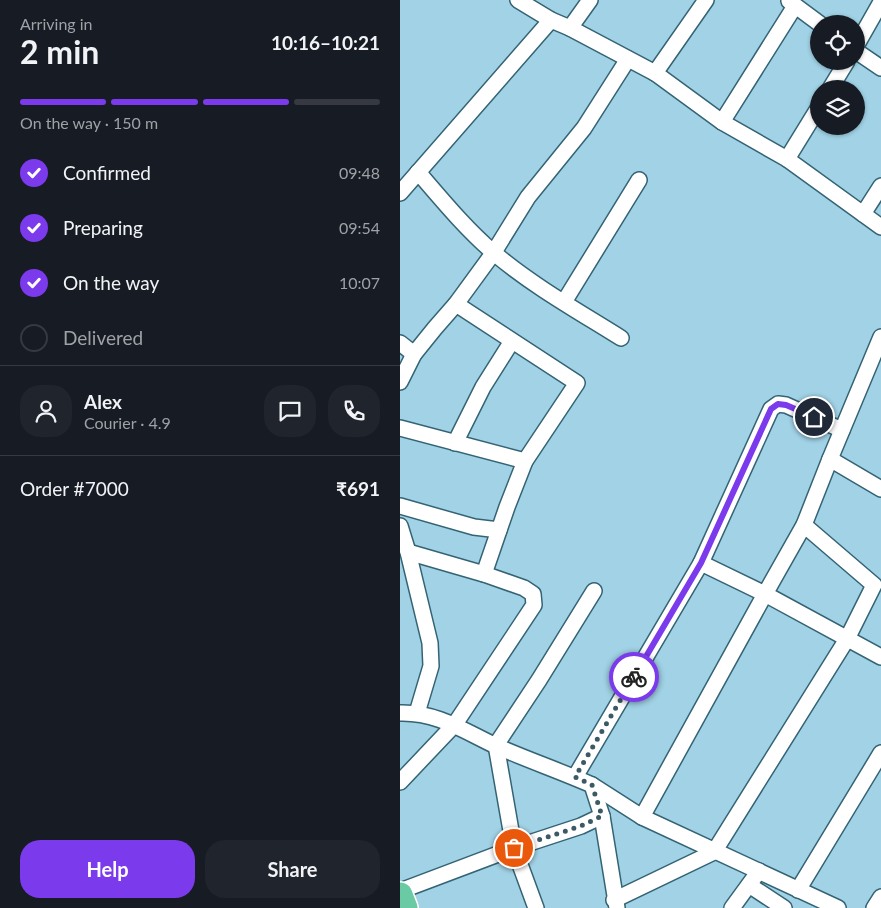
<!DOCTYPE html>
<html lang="en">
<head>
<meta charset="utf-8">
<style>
  :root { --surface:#171b24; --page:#20242c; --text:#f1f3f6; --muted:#9ea1a6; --line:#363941; --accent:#7c3aed }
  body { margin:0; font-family:Lato,sans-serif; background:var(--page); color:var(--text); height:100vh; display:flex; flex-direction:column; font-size:19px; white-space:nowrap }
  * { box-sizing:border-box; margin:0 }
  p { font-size:16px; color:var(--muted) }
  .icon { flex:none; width:28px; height:28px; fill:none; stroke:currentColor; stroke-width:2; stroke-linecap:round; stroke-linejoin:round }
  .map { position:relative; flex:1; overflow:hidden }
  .side { display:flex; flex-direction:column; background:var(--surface); width:400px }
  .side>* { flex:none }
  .fabs { position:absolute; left:410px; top:15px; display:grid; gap:10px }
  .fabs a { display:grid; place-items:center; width:55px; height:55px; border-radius:50%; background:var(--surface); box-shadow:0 1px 4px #0004; font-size:25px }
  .pin { position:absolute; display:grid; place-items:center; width:42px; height:42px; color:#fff; margin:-21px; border:2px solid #fff; border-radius:50%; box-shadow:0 1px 5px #0007 }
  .courier { position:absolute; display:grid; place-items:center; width:50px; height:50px; margin:-25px; border:4px solid #7c3aed; border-radius:50%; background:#fff; color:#222; box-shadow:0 1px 6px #0007 }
  .headline em { font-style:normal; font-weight:700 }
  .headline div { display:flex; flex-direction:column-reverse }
  .headline { display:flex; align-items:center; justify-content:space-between; height:85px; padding:0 20px }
  h1 { font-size:32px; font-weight:700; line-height:38px }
  .bar { display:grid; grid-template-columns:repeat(4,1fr); gap:8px 5px; align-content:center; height:60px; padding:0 20px }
  .bar i { height:6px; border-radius:4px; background:var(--line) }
  .bar .current { background:var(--accent) }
  .bar p { grid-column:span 4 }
  .line { display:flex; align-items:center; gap:12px; padding:0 20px; border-top:1px solid var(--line) }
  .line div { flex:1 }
  .round { display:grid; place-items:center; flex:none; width:52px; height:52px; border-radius:20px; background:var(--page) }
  ol { padding:0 20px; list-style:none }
  li { display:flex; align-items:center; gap:15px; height:55px }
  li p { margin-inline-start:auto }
  li .icon { padding:5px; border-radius:50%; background:var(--accent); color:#fff; stroke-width:4 }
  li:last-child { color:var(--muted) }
  li i { width:28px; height:28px; border:2px solid var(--line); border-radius:50% }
  .action { display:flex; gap:10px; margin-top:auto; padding:10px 20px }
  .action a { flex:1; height:58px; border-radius:20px; background:var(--accent); color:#fff; font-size:20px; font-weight:700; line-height:58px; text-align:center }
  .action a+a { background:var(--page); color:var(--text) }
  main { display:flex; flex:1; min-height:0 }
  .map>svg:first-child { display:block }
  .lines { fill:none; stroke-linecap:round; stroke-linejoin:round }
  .minor-casing { stroke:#346374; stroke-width:18 }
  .trunk-casing { stroke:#fff; stroke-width:28 }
  .minor { stroke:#fff; stroke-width:15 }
  .trunk { stroke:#6acaa4; stroke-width:25 }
  .done { stroke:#3c5a65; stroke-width:5; stroke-dasharray:0 9 }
  .route { stroke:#7c3aed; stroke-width:6 }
</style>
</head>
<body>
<main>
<section class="side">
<div class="headline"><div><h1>2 min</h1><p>Arriving in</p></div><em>10:16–10:21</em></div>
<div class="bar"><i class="current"></i><i class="current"></i><i class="current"></i><i></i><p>On the way · 150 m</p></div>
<ol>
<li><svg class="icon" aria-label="check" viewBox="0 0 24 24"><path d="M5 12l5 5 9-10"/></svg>Confirmed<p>09:48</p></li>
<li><svg class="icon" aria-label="check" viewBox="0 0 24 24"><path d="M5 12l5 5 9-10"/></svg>Preparing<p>09:54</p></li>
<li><svg class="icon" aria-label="check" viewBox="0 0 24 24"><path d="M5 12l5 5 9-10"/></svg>On the way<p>10:07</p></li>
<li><i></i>Delivered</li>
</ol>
<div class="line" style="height:90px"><a class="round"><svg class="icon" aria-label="person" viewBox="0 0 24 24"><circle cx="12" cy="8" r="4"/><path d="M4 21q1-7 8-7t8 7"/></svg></a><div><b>Alex</b><p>Courier · 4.9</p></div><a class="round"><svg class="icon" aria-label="chat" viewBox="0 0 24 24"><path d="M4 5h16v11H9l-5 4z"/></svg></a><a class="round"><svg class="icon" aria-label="phone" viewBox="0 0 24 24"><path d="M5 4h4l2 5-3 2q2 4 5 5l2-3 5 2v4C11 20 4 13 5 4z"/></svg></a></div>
<div class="line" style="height:65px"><div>Order #7000</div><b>₹691</b></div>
<div class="action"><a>Help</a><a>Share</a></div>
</section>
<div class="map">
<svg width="481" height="908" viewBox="0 0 481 908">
  <rect width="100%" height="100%" fill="#a1d2e6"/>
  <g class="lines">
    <defs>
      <g id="minor">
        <path d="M118 0 151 20 170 28 190 0"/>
        <path d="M389 1 420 24"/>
        <path d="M170 28 255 73 322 122 387 159 481 227"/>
        <path d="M456 46 481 2"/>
        <path d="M456 51 481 68"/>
        <path d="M255 73 306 0"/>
        <path d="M430 89 447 61"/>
        <path d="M322 122 395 6"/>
        <path d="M387 159 419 107"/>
        <path d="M18 172C42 200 66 229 94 253 133 286 178 311 221 338"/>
        <path d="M0 193 151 20"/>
        <path d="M463 214 481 186"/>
        <path d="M164 302 239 180"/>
        <path d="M56 304 177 383 125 461 107 507 84 574"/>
        <path d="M481 337 430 459 404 525 365 594 481 657"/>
        <path d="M0 343 14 354"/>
        <path d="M0 382 14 354 35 328 56 304 94 252 128 197 184 128 228 59"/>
        <path d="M0 428 125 461"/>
        <path d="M55 443 83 387 112 341"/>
        <path d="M430 459 481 489"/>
        <path d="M0 506 74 527 99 530"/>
        <path d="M0 526 8 552 30 643 31 666 17 713"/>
        <path d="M0 713C37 712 64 731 96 746 128 760 160 771 192 785L202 816 217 908"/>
        <path d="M175 777 301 563 371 409 378 404 386 405 442 430"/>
        <path d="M0 782 55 724 134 605 133 594 124 588 84 574 8 552"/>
        <path d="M192 785 242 817 438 908"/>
        <path d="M242 817 365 594 301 563"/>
        <path d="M349 885 384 908"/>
        <path d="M398 890 481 753"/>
        <path d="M0 891 114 848 181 826 202 816"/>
        <path d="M214 900 314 852 447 639 474 585 404 525"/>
        <path d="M136 908 114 848 96 745 139 680 194 591"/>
        <path d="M332 908 359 871"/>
        <path d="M474 908 481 897"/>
      </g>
      <path id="trunk" d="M0 895 5 908"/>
    </defs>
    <use href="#minor" class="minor-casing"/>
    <use href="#trunk" class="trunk-casing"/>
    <use href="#minor" class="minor"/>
    <use href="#trunk" class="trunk"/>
  </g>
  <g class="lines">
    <path class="done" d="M114 848 181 826 202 816 192 785 175 777 234 677"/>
    <path class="route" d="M234 677 301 563 371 409 378 404 386 405 414 417"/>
  </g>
</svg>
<div class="fabs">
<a><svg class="icon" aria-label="locate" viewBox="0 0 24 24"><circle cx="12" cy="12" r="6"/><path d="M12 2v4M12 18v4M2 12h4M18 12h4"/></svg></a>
<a><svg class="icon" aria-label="layers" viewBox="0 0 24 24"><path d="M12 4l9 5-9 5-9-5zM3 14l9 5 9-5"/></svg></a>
</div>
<div class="pin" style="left:114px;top:848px;background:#ea580c"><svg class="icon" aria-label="bag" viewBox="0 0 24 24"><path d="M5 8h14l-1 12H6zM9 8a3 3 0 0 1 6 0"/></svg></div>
<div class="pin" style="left:414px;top:417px;background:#1f2937"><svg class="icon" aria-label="home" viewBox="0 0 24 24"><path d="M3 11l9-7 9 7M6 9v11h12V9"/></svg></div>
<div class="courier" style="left:234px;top:677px"><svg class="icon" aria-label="bike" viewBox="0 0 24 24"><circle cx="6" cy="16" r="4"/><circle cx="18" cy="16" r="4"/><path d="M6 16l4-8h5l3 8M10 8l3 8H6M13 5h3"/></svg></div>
</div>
</main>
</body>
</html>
